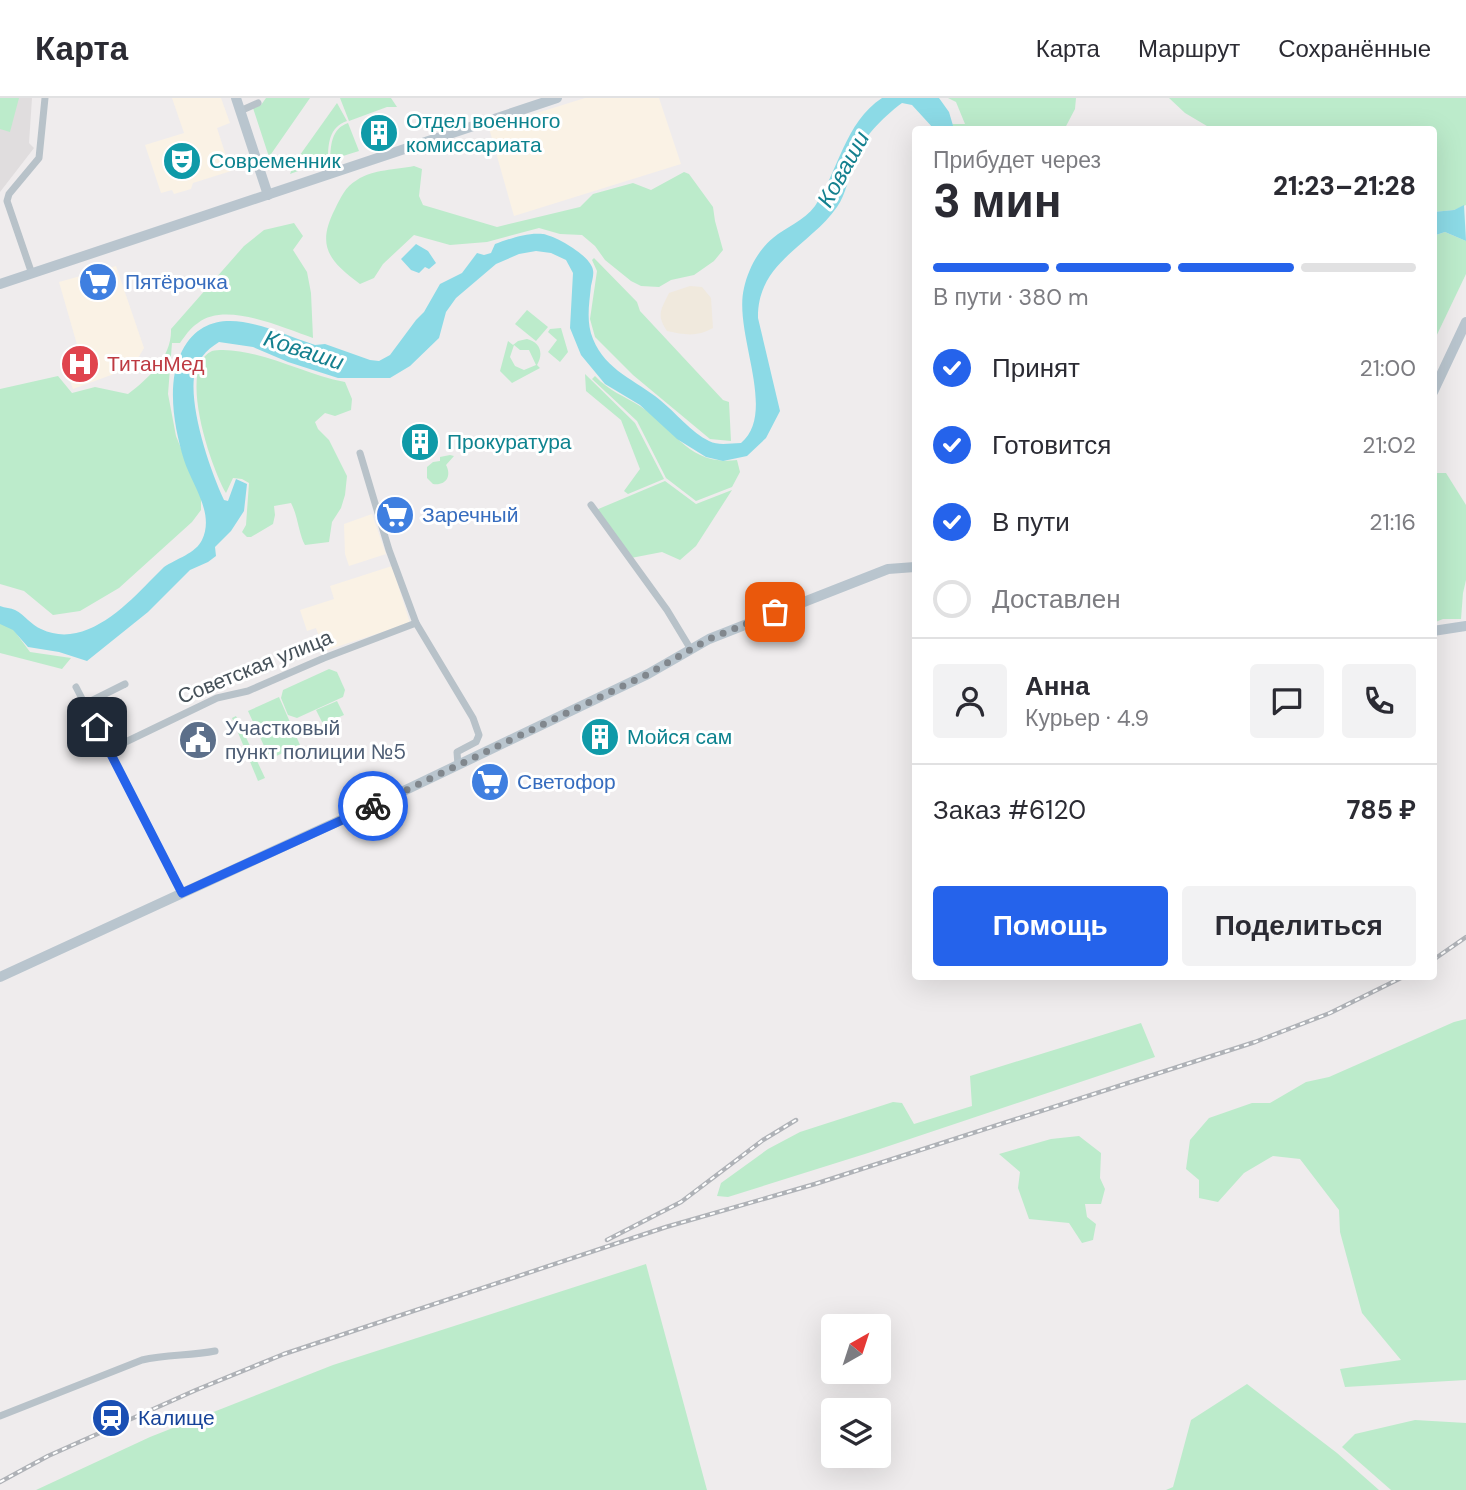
<!DOCTYPE html>
<html lang="ru">
<head>
<meta charset="utf-8">
<style>
  :root { --surface:#fff; --page:#f2f2f3; --text:#2b2b33; --muted:#7c7c81; --line:#e1e1e2; --accent:#2563eb }
  body { margin:0; font-family:"DM Sans",sans-serif; background:var(--page); color:var(--text); height:100vh; display:flex; flex-direction:column; font-size:26px; white-space:nowrap }
  * { box-sizing:border-box; margin:0 }
  p { font-size:23px; color:var(--muted) }
  .icon { flex:none; width:38px; height:38px; fill:none; stroke:currentColor; stroke-width:2; stroke-linecap:round; stroke-linejoin:round }
  .map { position:relative; flex:1; overflow:hidden }
  .panel { position:absolute; left:912px; top:28px; width:525px; height:854px; display:flex; flex-direction:column; background:var(--surface); border-radius:7px; box-shadow:0 7px 28px #0002 }
  .panel>* { flex:none }
  .needle { width:46px; rotate:39deg }
  .fabs { position:absolute; left:821px; top:1216px; display:grid; gap:14px }
  .fabs a { display:grid; place-items:center; width:70px; height:70px; border-radius:7px; background:var(--surface); box-shadow:0 7px 28px #0002; font-size:35px }
  .pin { position:absolute; display:grid; place-items:center; width:60px; height:60px; color:#fff; margin:-30px; border-radius:14px; box-shadow:0 4px 10px #0006 }
  .courier { position:absolute; display:grid; place-items:center; width:70px; height:70px; margin:-35px; border:5px solid #2563eb; border-radius:50%; background:#fff; color:#222; box-shadow:0 2px 9px #0007 }
  .headline em { font-style:normal; font-weight:800 }
  .headline div { display:flex; flex-direction:column-reverse }
  .headline { display:flex; align-items:center; justify-content:space-between; height:119px; padding:0 21px }
  h1 { font-size:46px; font-weight:800; line-height:52px }
  .bar { display:grid; grid-template-columns:repeat(4,1fr); gap:10px 7px; align-content:center; height:84px; padding:0 21px }
  .bar i { height:9px; border-radius:5px; background:var(--line) }
  .bar .on { background:var(--accent) }
  .bar p { grid-column:span 4 }
  .line { display:flex; align-items:center; gap:18px; padding:0 21px; border-top:2px solid var(--line) }
  .line div { flex:1 }
  .round { display:grid; place-items:center; flex:none; width:74px; height:74px; border-radius:7px; background:var(--page) }
  ol { padding:0 21px; list-style:none }
  li { display:flex; align-items:center; gap:21px; height:77px }
  li p { margin-inline-start:auto }
  li .icon { padding:7px; border-radius:50%; background:var(--accent); color:#fff; stroke-width:4 }
  li:last-child { color:var(--muted) }
  li i { width:38px; height:38px; border:4px solid var(--line); border-radius:50% }
  .cta { display:flex; gap:14px; margin-top:auto; padding:14px 21px }
  .cta a { flex:1; height:80px; border-radius:7px; background:var(--accent); color:#fff; font-size:28px; font-weight:800; line-height:80px; text-align:center }
  .cta a+a { background:var(--page); color:var(--text) }
  header { display:flex; align-items:center; gap:42px; box-sizing:border-box; height:98px; padding:0 35px; background:var(--surface); border-bottom:2px solid var(--line) }
  header strong { font-size:33px }
  nav { display:flex; gap:38px; margin-inline-start:auto; font-size:24px }
  .map>svg:first-child { display:block }
  .commercial { fill:#faf2e5 }
  .education { fill:#e0ddde }
  .green { fill:#bcebcb; fill-rule:evenodd }
  .sand { fill:#f0e9dd }
  .water { fill:#8cdae6 }
  .lines { fill:none; stroke-linecap:round; stroke-linejoin:round }
  .street { stroke:#b8c2c9; stroke-width:7 }
  .secondary { stroke:#b9c5ce; stroke-width:10 }
  .rail-casing { stroke:#afb2b7; stroke-width:4.5 }
  .rail { stroke:#fff; stroke-width:2; stroke-dasharray:5; stroke-linecap:butt }
  .done { stroke:#81878d; stroke-width:7; stroke-dasharray:0 12.6 }
  .route { stroke:#2563eb; stroke-width:9 }
  .labels { text-anchor:middle; dominant-baseline:central; stroke-width:6; stroke-linejoin:round; paint-order:stroke }
  .culture-label { font-size:21px; fill:#0d838f; stroke:#fff; text-anchor:start }
  .shop-label { font-size:21px; fill:#366cbe; stroke:#fff; text-anchor:start }
  .health-label { font-size:21px; fill:#be3a42; stroke:#fff; text-anchor:start }
  .street-label { font-size:21px; fill:#465159; stroke:#fff }
  .service-label { font-size:21px; fill:#4e5e75; stroke:#fff; text-anchor:start }
  .transit-label { font-size:21px; fill:#164399; stroke:#fff; text-anchor:start }
  .water-label { font-size:23px; font-style:italic; fill:#14808f; stroke:#fff }
</style>
</head>
<body>
<header>
<strong>Карта</strong>
<nav><a>Карта</a><a>Маршрут</a><a>Сохранённые</a></nav>
</header>
<div class="map">
<svg width="1466" height="1392" viewBox="0 0 1466 1392">
  <rect width="100%" height="100%" fill="#efeced"/>
  <g class="commercial">
    <path d="M172 0H221L230 25 217 30 231 73 193 85 191 91 174 96 172 92 161 95 145 47 184 35Z"/>
    <path d="M585 0H659L681 66 514 118 489 30Z"/>
    <path d="M116 168 144 250 133 269 73 291 63 263 80 257 59 184Z"/>
    <path d="M372 416 386 456 349 468 345 456 344 426Z"/>
    <path d="M392 468 410 525 324 553 316 530 307 533 300 512 334 501 330 488Z"/>
  </g>
  <path class="education" d="M0 0H32L29 45 34 50 0 94Z"/>
  <g class="green">
    <path d="M0 0H19L10 34 0 31Z"/>
    <path d="M266 0H310L269 59 253 10 261 7Z"/>
    <path d="M340 0H391L397 9H387L349 23Z"/>
    <path d="M948 0H1076L1075 11 1064 32 954 31 952 26H965L956 4Z"/>
    <path d="M1169 0H1466V107L1454 112 1433 114V32L1212 31 1185 15Z"/>
    <path d="M337 5 347 23C329 29 328 46 328 62L290 76 295 64Z"/>
    <path d="M348 25 359 53 330 62C331 47 331 31 348 25Z"/>
    <path d="M414 68 422 71 419 98 423 107 497 129 580 109 593 96 633 85 651 92 684 74 689 76 713 109 715 123 723 152 714 163 694 177 671 182 659 189 641 188 631 183 605 162 595 148 582 137 560 136 539 130 487 144 450 147 414 137 383 166 374 180 360 186C329 163 316 148 335 111 341 99 345 89 357 82 373 71 396 72 414 68Z"/>
    <path d="M294 125 303 138 293 152 307 174 311 195 313 240C283 230 226 203 198 225 190 230 185 238 180 245H172L168 296 176 338 201 399V412L192 424 119 490 80 513 53 517 24 493 0 486V291L58 278 72 295 95 289 128 296C149 280 172 259 171 231L244 148 264 132Z"/>
    <path d="M1445 134 1466 143V176L1433 245V138Z"/>
    <path d="M594 160 637 204 640 213 723 302 729 304 731 343 710 341 633 277 595 239 590 221 597 173 592 162Z"/>
    <path d="M527 212 548 229 536 243 515 226Z"/>
    <path d="M561 230 568 254 560 264 548 254 557 242 548 234 550 231Z"/>
    <path d="M527 241C540 244 544 255 537 267L540 270 512 285 500 273 508 243 513 247 518 243ZM514 247 520 252H529L536 267 524 272 515 268 510 259Z"/>
    <path d="M223 252C266 253 303 276 345 284L352 301 351 312 335 318 325 315 315 324 318 331 329 342 347 378 345 397 341 410 332 424 329 444 305 447C299 437 298 418 291 405L274 408 275 417 273 426 251 439H247L242 434 246 427 249 385 242 381 233 380 226 395C212 372 176 269 212 253 215 252 219 252 223 252Z"/>
    <path d="M585 276 635 325 664 381 628 396 624 393 640 371 621 322 586 293Z"/>
    <path d="M595 278C609 293 624 298 640 308 676 331 687 368 737 362L740 374 732 389 696 403 666 380 637 323 592 281Z"/>
    <path d="M450 357 454 358 446 367C452 378 446 388 433 386L427 380V369L433 364 440 363V359Z"/>
    <path d="M1433 375H1446L1466 407V482L1463 495 1461 521H1443L1433 525Z"/>
    <path d="M665 383 696 406 732 392 696 448 680 462 662 454 631 460 596 412Z"/>
    <path d="M0 525 13 531 30 554 71 560 62 571 0 555Z"/>
    <path d="M329 571 337 574 345 592 343 599 297 620 288 617 281 600 283 592Z"/>
    <path d="M279 599 300 647 270 661 248 613Z"/>
    <path d="M337 603 344 617 323 626 316 612Z"/>
    <path d="M236 618 265 680 258 683 232 620Z"/>
    <path d="M1466 921V1282L1345 1289 1340 1271 1401 1262 1362 1215 1340 1134 1339 1112 1300 1061 1273 1058 1244 1075 1218 1104 1199 1100V1082L1186 1071 1190 1042 1209 1020 1252 1005H1270L1306 984 1329 979 1454 924Z"/>
    <path d="M1141 925 1155 959 868 1055 728 1099 717 1098 721 1085 768 1051 800 1034 893 1004 902 1005 914 1026 972 1008 970 978Z"/>
    <path d="M1079 1038 1101 1055 1100 1080 1105 1091 1101 1106H1085L1087 1119 1096 1126 1093 1142 1082 1145 1069 1125 1029 1121 1018 1090 1020 1074 999 1056 1051 1041Z"/>
    <path d="M646 1166 707 1392H36L150 1339 333 1267Z"/>
    <path d="M1247 1286 1337 1355 1379 1392H1166L1173 1389 1191 1322Z"/>
    <path d="M1415 1322 1466 1325V1392H1391L1342 1349 1355 1336Z"/>
  </g>
  <path class="sand" d="M690 188 702 189 711 200 713 230C697 239 685 237 667 233 656 216 661 212 669 195Z"/>
  <g class="water">
    <path d="M882 0H939L949 14 954 31H934L912 7 902 5C882 20 862 40 854 63 849 78 846 96 837 109 810 148 757 164 758 220L780 313 766 340 747 358 723 363 706 359 677 341 640 307 605 286 581 257 570 230 573 175 566 162 551 155 536 153 519 156 496 166 456 200 446 214 439 240 410 268 390 280H338L288 264 253 249 219 244C206 252 196 263 194 279 190 313 210 372 224 402L228 403 236 381 247 386 244 413 231 433 215 449 216 458 208 464 190 472 148 514 87 563 59 554 28 549 13 532 0 526V508C5 510 11 510 15 512 25 517 31 527 41 531 82 551 123 511 149 484 154 479 159 474 164 469 176 461 196 455 202 442 215 415 192 387 184 362 174 329 166 285 182 253 211 198 272 233 315 247L325 246 370 262 379 263 390 257 416 222 424 214 440 186 462 175 477 155 484 157 491 155 495 146C509 141 528 134 543 136 556 138 591 158 593 172 594 177 592 183 591 188 589 207 586 224 593 241 606 273 636 282 660 302 675 314 692 335 709 343 719 348 730 345 741 345 778 314 733 235 744 190 748 172 758 152 773 140 786 129 804 123 815 108 838 74 845 24 882 0Z"/>
    <path d="M1464 107 1466 143 1445 134 1433 138V114L1454 112Z"/>
    <path d="M416 146 428 153 436 165 429 171 425 169 419 175 411 172 401 161Z"/>
  </g>
  <g class="lines">
    <g class="street">
      <path d="M240 13 258 5"/>
      <path d="M32 176 7 103 9 96 39 60 45 0"/>
      <path d="M360 355 389 452 416 525 473 620 479 637 476 644 457 654 458 667"/>
      <path d="M591 407 667 512 690 550"/>
      <path d="M76 589 182 795"/>
      <path d="M85 606 125 586"/>
      <path d="M109 652 217 600 248 593 324 560 416 525"/>
      <path d="M0 1318 142 1262C166 1256 190 1258 215 1253"/>
    </g>
    <g class="secondary">
      <path d="M236 0 268 97"/>
      <path d="M0 186 557 0"/>
      <path d="M1433 294 1466 224"/>
      <path d="M1433 533 1466 528"/>
      <path d="M0 879 391 699 648 576 709 541 888 471 915 469"/>
    </g>
    <defs>
      <g id="rail">
        <path d="M1433 862 1466 839"/>
        <path d="M607 1142 681 1104 763 1042 796 1022"/>
        <path d="M0 1384 48 1358 196 1292 284 1256 666 1129 815 1086 1255 944 1330 915 1405 878"/>
      </g>
    </defs>
    <use href="#rail" class="rail-casing"/>
    <use href="#rail" class="rail"/>
  </g>
  <g class="lines">
    <path class="done" d="M373 708 648 576 709 541 775 514"/>
    <path class="route" d="M97 629 182 795 373 708"/>
  </g>
  <defs>
    <symbol id="building-disc" viewBox="-11 -11 22 22"><circle r="9.5" fill="#0f9aa8" stroke="#fff"/><path d="M-4-6H4V6H1V3H-1V6H-4ZM-2.5-4.3h1.7v1.8h-1.7ZM.8-4.3h1.7v1.8H.8ZM-2.5-1h1.7V.8h-1.7ZM.8-1h1.7V.8H.8Z" fill="#fff"/></symbol>
    <symbol id="theatre-disc" viewBox="-11 -11 22 22"><circle r="9.5" fill="#0f9aa8" stroke="#fff"/><path d="M-5-5.5Q0-4 5-5.5V0Q5 5 0 6Q-5 5-5 0ZM-3.3-2.5H-1v1.5H-3.3ZM1-2.5H3.3v1.5H1ZM-2.8 1Q0 5.5 2.8 1Z" fill="#fff"/></symbol>
    <symbol id="supermarket-disc" viewBox="-11 -11 22 22"><circle r="9.5" fill="#3f7fe0" stroke="#fff"/><path d="M-6-5.5h2.5l.6 2H6L4.5 2H-2.5L-4.4-4H-6ZM-1.5 3.2a1.3 1.3 0 1 0 .1 0ZM3 3.2a1.3 1.3 0 1 0 .1 0Z" fill="#fff"/></symbol>
    <symbol id="hospital-disc" viewBox="-11 -11 22 22"><circle r="9.5" fill="#e0444e" stroke="#fff"/><path d="M-5-5h3v3.5h4V-5h3V5h-3V1.5h-4V5h-3Z" fill="#fff"/></symbol>
    <symbol id="civic-disc" viewBox="-11 -11 22 22"><circle r="9.5" fill="#5c6f8a" stroke="#fff"/><path d="M-.6-6.5H3V-4.5H.6V-3L4-1V1h2V6H-6V1h2V-1L-.6-3ZM-1.2 2.5V6h2.4V2.5Z" fill="#fff"/></symbol>
    <symbol id="station-disc" viewBox="-11 -11 22 22"><circle r="9.5" fill="#1a4fb4" stroke="#fff"/><path d="M-3-6H3Q5-6 5-4V2Q5 4 3 4L4.5 6H3L1.5 4h-3L-3 6H-4.5L-3 4Q-5 4-5 2V-4Q-5-6-3-6ZM-3.5-4v3h7v-3ZM-3.5 1v1.5H-2V1ZM2 1v1.5H3.5V1Z" fill="#fff"/></symbol>
  </defs>
  <g fill-rule="evenodd">
    <use href="#building-disc" x="357" y="13" width="44" height="44"/>
    <use href="#theatre-disc" x="160" y="41" width="44" height="44"/>
    <use href="#supermarket-disc" x="76" y="162" width="44" height="44"/>
    <use href="#hospital-disc" x="58" y="244" width="44" height="44"/>
    <use href="#building-disc" x="398" y="322" width="44" height="44"/>
    <use href="#supermarket-disc" x="373" y="395" width="44" height="44"/>
    <use href="#building-disc" x="578" y="617" width="44" height="44"/>
    <use href="#civic-disc" x="176" y="620" width="44" height="44"/>
    <use href="#supermarket-disc" x="468" y="662" width="44" height="44"/>
    <use href="#station-disc" x="89" y="1298" width="44" height="44"/>
  </g>
  <g class="labels">
    <g class="culture-label">
      <text x="406" y="23">Отдел военного<tspan x="406" dy="24">комиссариата</tspan></text>
      <text x="209" y="63">Современник</text>
      <text x="447" y="344">Прокуратура</text>
      <text x="627" y="639">Мойся сам</text>
    </g>
    <g class="shop-label">
      <text x="125" y="184">Пятёрочка</text>
      <text x="422" y="417">Заречный</text>
      <text x="517" y="684">Светофор</text>
    </g>
    <g class="health-label">
      <text x="107" y="266">ТитанМед</text>
    </g>
    <g class="street-label">
      <text transform="translate(255 569) rotate(-22)">Советская улица</text>
    </g>
    <g class="service-label">
      <text x="225" y="630">Участковый<tspan x="225" dy="24">пункт полиции №5</tspan></text>
    </g>
    <g class="transit-label">
      <text x="138" y="1320">Калище</text>
    </g>
    <g class="water-label">
      <text transform="translate(843 71) rotate(-61)">Коваши</text>
      <text transform="translate(304 252) rotate(18)">Коваши</text>
    </g>
  </g>
</svg>
<div class="fabs">
<a><svg class="needle" viewBox="-14 -14 28 28"><path d="M0-13l5 13h-10z" fill="#e53935"/><path d="M0 13l5-13h-10z" fill="#7c7c81"/></svg></a>
<a><svg class="icon" aria-label="layers" viewBox="0 0 24 24"><path d="M12 4l9 5-9 5-9-5zM3 14l9 5 9-5"/></svg></a>
</div>
<div class="pin" style="left:775px;top:514px;background:#ea580c"><svg class="icon" aria-label="bag" viewBox="0 0 24 24"><path d="M5 8h14l-1 12H6zM9 8a3 3 0 0 1 6 0"/></svg></div>
<div class="pin" style="left:97px;top:629px;background:#1f2937"><svg class="icon" aria-label="home" viewBox="0 0 24 24"><path d="M3 11l9-7 9 7M6 9v11h12V9"/></svg></div>
<div class="courier" style="left:373px;top:708px"><svg class="icon" aria-label="bike" viewBox="0 0 24 24"><circle cx="6" cy="16" r="4"/><circle cx="18" cy="16" r="4"/><path d="M6 16l4-8h5l3 8M10 8l3 8H6M13 5h3"/></svg></div>
<section class="panel">
<div class="headline"><div><h1>3 мин</h1><p>Прибудет через</p></div><em>21:23–21:28</em></div>
<div class="bar"><i class="on"></i><i class="on"></i><i class="on"></i><i></i><p>В пути · 380 m</p></div>
<ol>
<li><svg class="icon" aria-label="check" viewBox="0 0 24 24"><path d="M5 12l5 5 9-10"/></svg>Принят<p>21:00</p></li>
<li><svg class="icon" aria-label="check" viewBox="0 0 24 24"><path d="M5 12l5 5 9-10"/></svg>Готовится<p>21:02</p></li>
<li><svg class="icon" aria-label="check" viewBox="0 0 24 24"><path d="M5 12l5 5 9-10"/></svg>В пути<p>21:16</p></li>
<li><i></i>Доставлен</li>
</ol>
<div class="line" style="height:126px"><a class="round"><svg class="icon" aria-label="person" viewBox="0 0 24 24"><circle cx="12" cy="8" r="4"/><path d="M4 21q1-7 8-7t8 7"/></svg></a><div><b>Анна</b><p>Курьер · 4.9</p></div><a class="round"><svg class="icon" aria-label="chat" viewBox="0 0 24 24"><path d="M4 5h16v11H9l-5 4z"/></svg></a><a class="round"><svg class="icon" aria-label="phone" viewBox="0 0 24 24"><path d="M5 4h4l2 5-3 2q2 4 5 5l2-3 5 2v4C11 20 4 13 5 4z"/></svg></a></div>
<div class="line" style="height:91px"><div>Заказ #6120</div><b>785 ₽</b></div>
<div class="cta"><a>Помощь</a><a>Поделиться</a></div>
</section>
</div>
</body>
</html>
